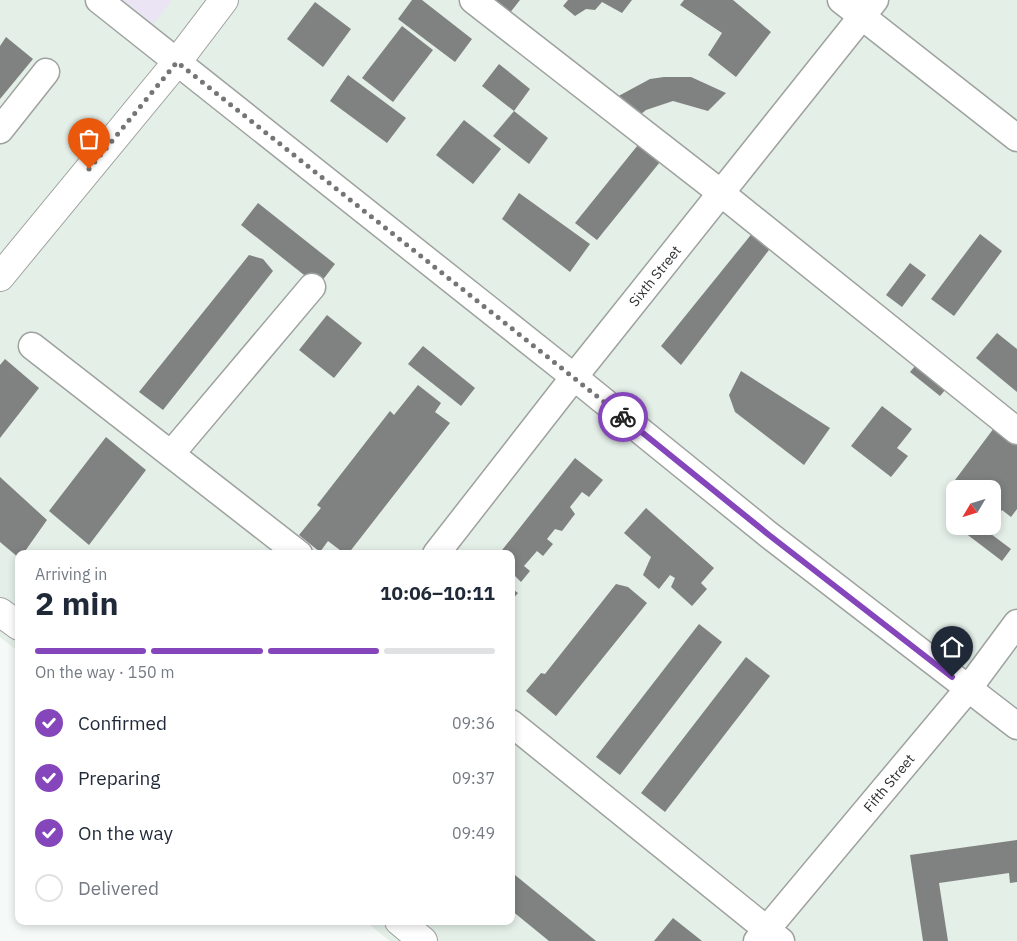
<!DOCTYPE html>
<html lang="en">
<head>
<meta charset="utf-8">
<style>
  :root { --surface:#fff; --page:#f6f6f7; --text:#1f2937; --muted:#747a83; --line:#e0e1e3; --accent:#8646bb }
  body { margin:0; font-family:"IBM Plex Sans",sans-serif; background:var(--page); color:var(--text); height:100vh; display:flex; flex-direction:column; font-size:19px; white-space:nowrap }
  * { box-sizing:border-box; margin:0 }
  p { font-size:16px; color:var(--muted) }
  .icon { flex:none; width:28px; height:28px; fill:none; stroke:currentColor; stroke-width:2; stroke-linecap:round; stroke-linejoin:round }
  .map { position:relative; flex:1; overflow:hidden }
  .panel { position:absolute; left:15px; top:550px; width:500px; height:375px; display:flex; flex-direction:column; background:var(--surface); border-radius:10px; box-shadow:0 2px 8px #0003 }
  .panel>* { flex:none }
  .needle { width:32px; rotate:232deg }
  .controls { position:absolute; left:946px; top:480px; display:grid; gap:10px }
  .controls a { display:grid; place-items:center; width:55px; height:55px; border-radius:10px; background:var(--surface); box-shadow:0 2px 8px #0003; font-size:25px }
  .pin { position:absolute; display:grid; place-items:center; width:42px; height:42px; color:#fff; margin:-51px -21px; border-radius:50% 50% 50% 0; rotate:-45deg; box-shadow:0 0 5px #0007 }
  .pin .icon { rotate:45deg }
  .courier { position:absolute; display:grid; place-items:center; width:50px; height:50px; margin:-25px; border:4px solid #8646bb; border-radius:50%; background:#fff; color:#222; box-shadow:0 1px 6px #0007 }
  .summary em { font-style:normal; font-weight:700 }
  .summary div { display:flex; flex-direction:column-reverse }
  .summary { display:flex; align-items:center; justify-content:space-between; height:85px; padding:0 20px }
  h1 { font-size:32px; font-weight:700; line-height:38px }
  .bar { display:grid; grid-template-columns:repeat(4,1fr); gap:8px 5px; align-content:center; height:60px; padding:0 20px }
  .bar i { height:6px; border-radius:4px; background:var(--line) }
  .bar .current { background:var(--accent) }
  .bar p { grid-column:span 4 }
  ol { padding:0 20px; list-style:none }
  li { display:flex; align-items:center; gap:15px; height:55px }
  li p { margin-inline-start:auto }
  li .icon { padding:5px; border-radius:50%; background:var(--accent); color:#fff; stroke-width:4 }
  li:last-child { color:var(--muted) }
  li i { width:28px; height:28px; border:2px solid var(--line); border-radius:50% }
  .map>svg:first-child { display:block }
  .built { fill:#e4efe8; fill-rule:evenodd }
  .green { fill:#ebe4f4 }
  .building { fill:#7f8280 }
  .lines { fill:none; stroke-linecap:round; stroke-linejoin:round }
  .minor-casing { stroke:#9ea29f; stroke-width:29 }
  .major-casing { stroke:#9ea29f; stroke-width:30 }
  .minor { stroke:#fff; stroke-width:26 }
  .major { stroke:#fff; stroke-width:28 }
  .done { stroke:#747675; stroke-width:5; stroke-dasharray:0 9 }
  .route { stroke:#8646bb; stroke-width:6 }
  .labels { text-anchor:middle; dominant-baseline:central; stroke-width:5; stroke-linejoin:round; paint-order:stroke }
  .street-label { font-size:14px; fill:#2e302f; stroke:#fff }
</style>
</head>
<body>
<div class="map">
<svg width="1017" height="941" viewBox="0 0 1017 941">
  <rect width="100%" height="100%" fill="#f5f9f7"/>
  <path class="built" d="M0 0H1017V941H390L365 921H511V554H19V652L0 637ZM955 489H992V526H955Z"/>
  <path class="green" d="M123 0H172L153 24Z"/>
  <g class="building">
    <path d="M412 0H422L472 39 455 62 398 19Z"/>
    <path d="M493 0H520L509 14Z"/>
    <path d="M568 0H632L622 13 602 2 595 10 586 9 575 16 563 6Z"/>
    <path d="M684 0H733L771 32 736 77 708 55 722 33 680 5Z"/>
    <path d="M315 2 351 29 323 67 287 39Z"/>
    <path d="M402 26 433 50 393 102 362 78Z"/>
    <path d="M6 37 33 59 0 99V46Z"/>
    <path d="M499 64 530 89 514 111 482 86Z"/>
    <path d="M348 75 406 118 387 143 330 101Z"/>
    <path d="M664 77H691L726 93 708 111 673 101 646 110 634 120 613 99 650 79Z"/>
    <path d="M514 111 548 138 529 164 493 136Z"/>
    <path d="M464 120 501 149 473 184 436 155Z"/>
    <path d="M642 140 664 157 597 240 575 223Z"/>
    <path d="M519 193 590 244 570 272 502 219Z"/>
    <path d="M258 203 335 264 318 286 241 225Z"/>
    <path d="M754 231 772 246 681 365 661 346Z"/>
    <path d="M980 234 1002 251 954 316 931 299Z"/>
    <path d="M249 255 263 259 273 271 163 410 139 392Z"/>
    <path d="M910 263 926 275 902 307 886 295Z"/>
    <path d="M327 315 362 343 334 378 299 350Z"/>
    <path d="M997 333 1017 349V392L976 358Z"/>
    <path d="M423 346 475 388 461 406 408 364Z"/>
    <path d="M5 359 39 388 0 438V365Z"/>
    <path d="M921 359 951 383 940 396 910 372Z"/>
    <path d="M741 371 830 428 804 465 735 412 729 395Z"/>
    <path d="M418 385 441 403 435 412 450 423 348 554H345L328 541 320 552 299 535 321 508 317 505 390 411 394 415Z"/>
    <path d="M882 406 912 429 897 448 908 456 891 477 851 446Z"/>
    <path d="M994 428 1017 445V509L1011 517 1002 510 992 523V489H960L962 486 955 480Z"/>
    <path d="M106 437 146 470 89 545 49 511Z"/>
    <path d="M575 458 603 480 589 497 582 492 570 507 575 514 562 531 555 529 547 539 553 544 543 556 537 551 524 566 530 571 521 582 515 576 511 581V554H499Z"/>
    <path d="M0 477 47 520 23 554H19V558L0 542Z"/>
    <path d="M646 508 714 568 701 583 707 589 692 606 671 587 675 578 670 575 659 589 643 575 651 557 624 533Z"/>
    <path d="M956 526H990L987 531 1011 549 1002 561Z"/>
    <path d="M616 584 628 587 647 603 556 716 526 691 541 673 545 674Z"/>
    <path d="M511 588 518 593 511 601Z"/>
    <path d="M699 624 722 642 620 775 596 757Z"/>
    <path d="M746 657 770 676 665 812 641 793Z"/>
    <path d="M1017 840V882L1010 883 1009 873 939 883 948 941H923L910 855Z"/>
    <path d="M515 875 596 941H549L511 910V880Z"/>
    <path d="M673 918 702 941H654Z"/>
  </g>
  <g class="lines">
    <defs>
      <g id="minor">
        <path d="M99 0 574 377 769 535 1017 726"/>
        <path d="M473 0 721 193 1017 431"/>
        <path d="M841 0 1017 138"/>
        <path d="M0 130 46 72"/>
        <path d="M32 346 299 554"/>
        <path d="M171 454 312 287"/>
        <path d="M436 554 574 377 875 0"/>
        <path d="M511 723 781 941"/>
        <path d="M757 941 968 689 1017 623"/>
      </g>
      <g id="major">
        <path d="M0 277 177 62 224 0"/>
        <path d="M0 612 19 626"/>
        <path d="M399 921 423 941"/>
      </g>
    </defs>
    <use href="#minor" class="minor-casing"/>
    <use href="#major" class="major-casing"/>
    <use href="#minor" class="minor"/>
    <use href="#major" class="major"/>
  </g>
  <g class="lines">
    <path class="done" d="M89 169 177 62 623 417"/>
    <path class="route" d="M623 417 769 535 952 677"/>
  </g>
  <g class="labels">
    <g class="street-label">
      <text transform="translate(655 276) rotate(-51)">Sixth Street</text>
      <text transform="translate(889 783) rotate(-50)">Fifth Street</text>
    </g>
  </g>
</svg>
<div class="controls">
<a><svg class="needle" viewBox="-14 -14 28 28"><path d="M0-13l5 13h-10z" fill="#e53935"/><path d="M0 13l5-13h-10z" fill="#747a83"/></svg></a>
</div>
<div class="pin" style="left:89px;top:169px;background:#ea580c"><svg class="icon" aria-label="bag" viewBox="0 0 24 24"><path d="M5 8h14l-1 12H6zM9 8a3 3 0 0 1 6 0"/></svg></div>
<div class="pin" style="left:952px;top:677px;background:#1f2937"><svg class="icon" aria-label="home" viewBox="0 0 24 24"><path d="M3 11l9-7 9 7M6 9v11h12V9"/></svg></div>
<div class="courier" style="left:623px;top:417px"><svg class="icon" aria-label="bike" viewBox="0 0 24 24"><circle cx="6" cy="16" r="4"/><circle cx="18" cy="16" r="4"/><path d="M6 16l4-8h5l3 8M10 8l3 8H6M13 5h3"/></svg></div>
<section class="panel">
<div class="summary"><div><h1>2 min</h1><p>Arriving in</p></div><em>10:06–10:11</em></div>
<div class="bar"><i class="current"></i><i class="current"></i><i class="current"></i><i></i><p>On the way · 150 m</p></div>
<ol>
<li><svg class="icon" aria-label="check" viewBox="0 0 24 24"><path d="M5 12l5 5 9-10"/></svg>Confirmed<p>09:36</p></li>
<li><svg class="icon" aria-label="check" viewBox="0 0 24 24"><path d="M5 12l5 5 9-10"/></svg>Preparing<p>09:37</p></li>
<li><svg class="icon" aria-label="check" viewBox="0 0 24 24"><path d="M5 12l5 5 9-10"/></svg>On the way<p>09:49</p></li>
<li><i></i>Delivered</li>
</ol>
</section>
</div>
</body>
</html>
